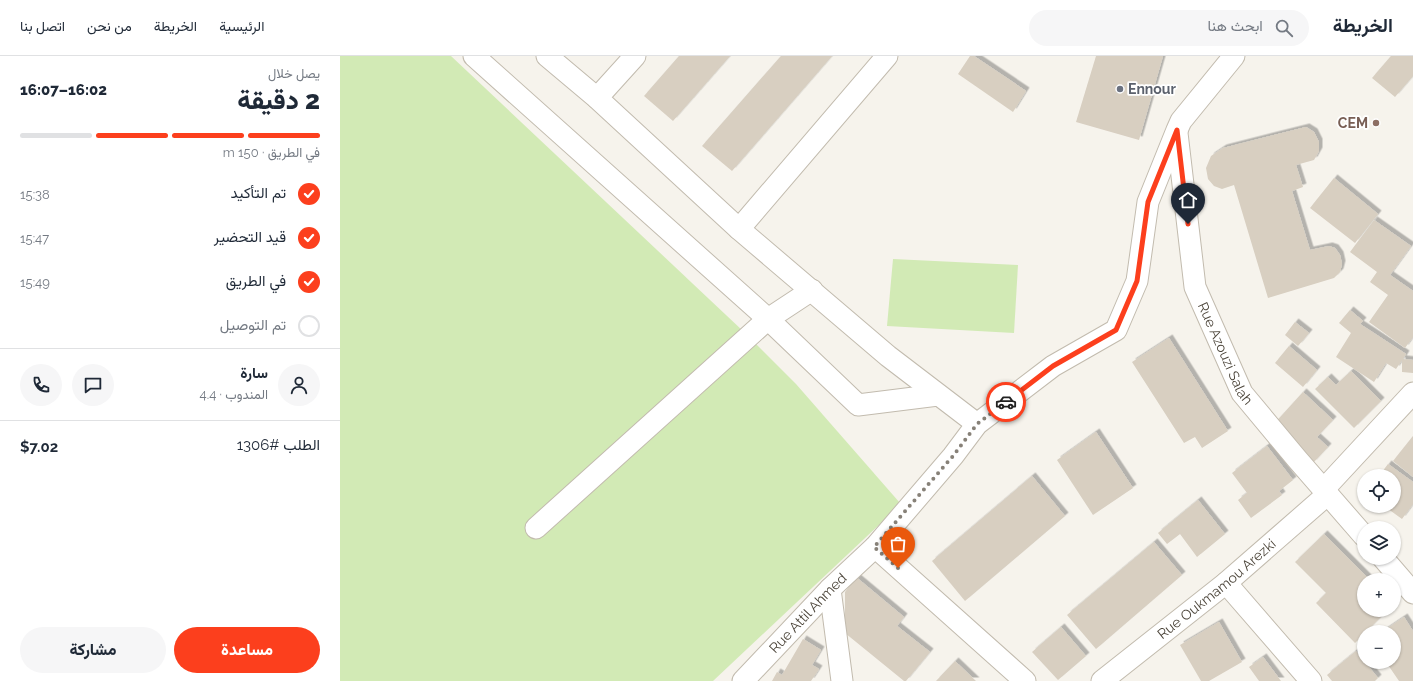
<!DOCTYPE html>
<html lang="ar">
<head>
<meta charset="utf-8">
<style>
  :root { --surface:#fff; --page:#f6f6f7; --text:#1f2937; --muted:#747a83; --line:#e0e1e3; --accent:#fc3f1d }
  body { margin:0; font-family:Raleway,Vazirmatn,sans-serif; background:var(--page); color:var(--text); direction:rtl; height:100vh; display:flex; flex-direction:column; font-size:15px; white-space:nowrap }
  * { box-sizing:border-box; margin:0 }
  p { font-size:13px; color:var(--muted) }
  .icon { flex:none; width:22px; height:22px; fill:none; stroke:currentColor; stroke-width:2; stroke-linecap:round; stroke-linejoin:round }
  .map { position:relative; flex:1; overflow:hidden; direction:ltr }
  .side { display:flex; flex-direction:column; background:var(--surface); width:340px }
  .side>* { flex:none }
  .tools { position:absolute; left:1017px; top:413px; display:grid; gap:8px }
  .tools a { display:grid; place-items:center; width:44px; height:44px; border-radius:50%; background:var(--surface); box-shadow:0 1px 3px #0004; font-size:20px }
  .pin { position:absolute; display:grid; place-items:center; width:34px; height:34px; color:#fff; margin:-41px -17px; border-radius:50% 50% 50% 0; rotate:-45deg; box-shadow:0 0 4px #0007 }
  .pin .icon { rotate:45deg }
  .courier { position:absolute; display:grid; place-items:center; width:40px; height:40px; margin:-20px; border:3px solid #fc3f1d; border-radius:50%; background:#fff; color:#222; box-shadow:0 1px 5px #0007 }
  .headline em { font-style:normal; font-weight:800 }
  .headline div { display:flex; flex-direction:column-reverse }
  .headline { display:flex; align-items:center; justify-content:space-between; height:68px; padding:0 20px }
  h1 { font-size:26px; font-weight:800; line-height:30px }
  .bar { display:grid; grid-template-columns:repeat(4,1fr); gap:6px 4px; align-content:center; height:48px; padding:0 20px }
  .bar i { height:5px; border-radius:3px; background:var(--line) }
  .bar .selected { background:var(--accent) }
  .bar p { grid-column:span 4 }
  .line { display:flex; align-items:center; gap:10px; padding:0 20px; border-top:1px solid var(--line) }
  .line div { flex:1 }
  .round { display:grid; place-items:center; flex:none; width:42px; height:42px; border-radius:21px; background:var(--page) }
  ol { padding:0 20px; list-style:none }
  li { display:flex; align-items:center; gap:12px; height:44px }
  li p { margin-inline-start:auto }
  li .icon { padding:4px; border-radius:50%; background:var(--accent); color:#fff; stroke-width:4 }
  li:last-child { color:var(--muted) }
  li i { width:22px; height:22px; border:2px solid var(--line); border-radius:50% }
  .primary-button { display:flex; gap:8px; margin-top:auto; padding:8px 20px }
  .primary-button a { flex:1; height:46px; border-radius:24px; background:var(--accent); color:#fff; font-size:16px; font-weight:800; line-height:46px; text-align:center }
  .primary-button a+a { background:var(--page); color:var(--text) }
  header { display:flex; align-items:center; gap:24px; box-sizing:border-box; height:56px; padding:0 20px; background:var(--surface); border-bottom:1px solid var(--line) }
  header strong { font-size:19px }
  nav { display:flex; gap:22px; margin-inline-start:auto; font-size:14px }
  .search { width:280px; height:36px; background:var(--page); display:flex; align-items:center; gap:10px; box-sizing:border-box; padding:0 14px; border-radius:22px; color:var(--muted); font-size:15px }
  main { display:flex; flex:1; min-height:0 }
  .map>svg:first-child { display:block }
  .green { fill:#d2eab5 }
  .building { fill:#d8cfc1; filter:url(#shadow) }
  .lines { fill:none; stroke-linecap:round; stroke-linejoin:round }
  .minor-casing { stroke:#c2bbae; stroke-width:23 }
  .minor { stroke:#fff; stroke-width:21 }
  .done { stroke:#878178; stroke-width:4; stroke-dasharray:0 7.2 }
  .route { stroke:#fc3f1d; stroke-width:5 }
  .worship-dot { fill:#6b7280; stroke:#fff; stroke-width:1.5 }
  .education-dot { fill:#8d6e63; stroke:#fff; stroke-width:1.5 }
  .labels { text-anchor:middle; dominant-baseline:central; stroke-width:3.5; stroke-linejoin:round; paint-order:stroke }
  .worship-label { font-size:14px; font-weight:bold; fill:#5b616d; stroke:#fff; text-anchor:start }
  .education-label { font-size:14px; font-weight:bold; fill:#785e54; stroke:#fff; text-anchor:end }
  .street-label { font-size:14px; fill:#4b4439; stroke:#fff }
</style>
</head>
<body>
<header>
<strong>الخريطة</strong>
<div class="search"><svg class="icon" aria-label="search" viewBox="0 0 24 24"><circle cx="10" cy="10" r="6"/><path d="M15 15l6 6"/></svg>ابحث هنا</div>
<nav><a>الرئيسية</a><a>الخريطة</a><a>من نحن</a><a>اتصل بنا</a></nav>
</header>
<main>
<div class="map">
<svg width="1073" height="625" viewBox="0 0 1073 625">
  <defs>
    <filter id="shadow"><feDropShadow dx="3.5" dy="-3.5" stdDeviation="0" flood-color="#0004"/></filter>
  </defs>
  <rect width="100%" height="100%" fill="#f6f3ec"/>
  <g class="green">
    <path d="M0 0H111L403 275 456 328 560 447 541 467 373 625H0Z"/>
    <path d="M553 203 678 209 674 277 547 270Z"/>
  </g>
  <g class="building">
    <path d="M339 0H390L333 65 304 40Z"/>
    <path d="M441 0H492L392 115 362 90Z"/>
    <path d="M630 0H634L686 35 673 56 618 18Z"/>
    <path d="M756 0H823L799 84 736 66Z"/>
    <path d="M1051 0H1073V20L1055 41 1032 22Z"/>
    <path d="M966 71 974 76 979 86V95L974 104 956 109 963 131 952 135 970 194 989 190 995 192 1000 199 1002 208 1000 216 994 222 928 242 894 129 882 133 874 130 868 123 866 112 871 100 883 92Z"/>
    <path d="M994 122 1038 158 1015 187 970 152Z"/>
    <path d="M1034 164 1071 190 1050 219 1073 235V281L1065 292 1029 266 1048 239 1030 226 1037 216 1010 196Z"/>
    <path d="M1010 254 1023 265 1020 268 1066 298 1063 303 1073 304V317L1062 316V304L1056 313 1046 307 1034 326 996 301 1011 277 999 267Z"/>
    <path d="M955 266 969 277 958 290 945 279Z"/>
    <path d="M829 282 888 375 862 392 855 381 844 387 792 306Z"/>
    <path d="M949 290 977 314 963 331 935 307Z"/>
    <path d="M1011 315 1041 345 1014 372 975 333 988 321 996 329Z"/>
    <path d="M963 336 993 364 977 381 988 391 973 407 933 369Z"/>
    <path d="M756 376 793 432 753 459 717 404Z"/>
    <path d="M1073 380V421L1053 405Z"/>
    <path d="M927 390 953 424 939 435 942 439 911 462 898 444 907 437 892 417Z"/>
    <path d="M1048 408 1073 426V448L1062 463 1044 450H1054V420H1039Z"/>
    <path d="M692 420 725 460 625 545 592 505Z"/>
    <path d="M858 444 885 478 857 501 840 478 827 488 818 477Z"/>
    <path d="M984 478 1030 524H1024V554H1048L1026 576H1024V578L1015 587 976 547 986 537 955 506Z"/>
    <path d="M814 486 842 519 756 593 727 559Z"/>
    <path d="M516 521 564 561 557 570 590 596 566 625H564L505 577V536Z"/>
    <path d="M1064 561 1073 575V625H1059L1046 606H1054V576H1042Z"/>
    <path d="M879 566 902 606 869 625H861L840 589Z"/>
    <path d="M721 571 746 600 718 624 692 596Z"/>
    <path d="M463 583 481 594 472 609 479 613 471 625H432L437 616 442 619Z"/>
    <path d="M1016 595 1038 622 1035 625H992L987 619Z"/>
    <path d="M923 601 941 625H919L909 611Z"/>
    <path d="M615 605 636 625H596Z"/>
  </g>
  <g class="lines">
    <defs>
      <g id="minor">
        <path d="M134 0 428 263 518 349 598 339"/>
        <path d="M207 0 257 42 399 173 548 300 637 368"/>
        <path d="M257 42 295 0"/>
        <path id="s1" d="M837 77 855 231 902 337 957 403 1024 480"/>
        <path d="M399 173 547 0"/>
        <path d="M984 433 1073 337"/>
        <path d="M196 472 428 263 472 234"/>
        <path d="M535 491 685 625"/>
        <path d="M1043 502 1073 537"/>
        <path d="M886 527 971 625"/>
        <path d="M490 533 502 625"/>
        <path id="s2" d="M403 625 490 533 535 491 613 400 637 368 713 310 776 274 797 225 808 146 837 74 841 65 894 0"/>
        <path id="s3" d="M762 625 886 527 988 438"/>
      </g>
    </defs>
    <use href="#minor" class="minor-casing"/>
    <use href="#minor" class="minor"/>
  </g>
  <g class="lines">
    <path class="done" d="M558 512 534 491 613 400 637 368 666 346"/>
    <path class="route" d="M666 346 713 310 776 274 797 225 808 146 837 74 848 168"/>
  </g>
  <circle class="worship-dot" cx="780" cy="33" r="4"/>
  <circle class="education-dot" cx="1036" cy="67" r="4"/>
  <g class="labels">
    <g class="worship-label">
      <text x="788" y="33">Ennour</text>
    </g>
    <g class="education-label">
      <text x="1028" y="67">CEM</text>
    </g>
    <g class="street-label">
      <text stroke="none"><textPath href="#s1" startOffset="228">Rue Azouzi Salah</textPath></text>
      <text stroke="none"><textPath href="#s3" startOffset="147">Rue Oukmamou Arezki</textPath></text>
      <text stroke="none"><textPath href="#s2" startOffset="94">Rue Attil Ahmed</textPath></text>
    </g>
  </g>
</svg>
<div class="tools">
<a><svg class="icon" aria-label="locate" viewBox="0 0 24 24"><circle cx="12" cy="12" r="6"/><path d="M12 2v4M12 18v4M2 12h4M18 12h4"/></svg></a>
<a><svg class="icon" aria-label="layers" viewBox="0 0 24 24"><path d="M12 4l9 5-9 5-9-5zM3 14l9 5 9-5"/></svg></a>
<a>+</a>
<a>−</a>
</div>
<div class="pin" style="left:558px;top:512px;background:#ea580c"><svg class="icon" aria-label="bag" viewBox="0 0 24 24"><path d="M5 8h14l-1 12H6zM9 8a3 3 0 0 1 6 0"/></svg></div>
<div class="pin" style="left:848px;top:168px;background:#1f2937"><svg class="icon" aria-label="home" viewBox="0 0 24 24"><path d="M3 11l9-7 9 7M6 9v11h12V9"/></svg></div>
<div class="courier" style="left:666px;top:346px"><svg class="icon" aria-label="car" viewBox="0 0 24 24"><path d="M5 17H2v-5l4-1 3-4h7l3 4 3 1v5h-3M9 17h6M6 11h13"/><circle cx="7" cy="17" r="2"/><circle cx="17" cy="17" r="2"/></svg></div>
</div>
<section class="side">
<div class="headline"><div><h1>2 دقيقة</h1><p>يصل خلال</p></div><em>16:02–16:07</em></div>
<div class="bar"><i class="selected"></i><i class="selected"></i><i class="selected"></i><i></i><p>في الطريق · 150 m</p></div>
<ol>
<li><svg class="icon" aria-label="check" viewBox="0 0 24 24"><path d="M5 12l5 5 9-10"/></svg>تم التأكيد<p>15:38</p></li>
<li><svg class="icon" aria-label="check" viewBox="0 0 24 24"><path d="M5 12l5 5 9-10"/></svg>قيد التحضير<p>15:47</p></li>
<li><svg class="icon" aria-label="check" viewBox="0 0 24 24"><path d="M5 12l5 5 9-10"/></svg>في الطريق<p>15:49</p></li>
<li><i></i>تم التوصيل</li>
</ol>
<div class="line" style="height:72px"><a class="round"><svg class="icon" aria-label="person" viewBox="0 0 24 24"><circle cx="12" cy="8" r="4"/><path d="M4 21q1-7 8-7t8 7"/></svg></a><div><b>سارة</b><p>المندوب · 4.4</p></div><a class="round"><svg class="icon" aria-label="chat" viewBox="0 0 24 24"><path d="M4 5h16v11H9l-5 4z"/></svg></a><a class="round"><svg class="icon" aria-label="phone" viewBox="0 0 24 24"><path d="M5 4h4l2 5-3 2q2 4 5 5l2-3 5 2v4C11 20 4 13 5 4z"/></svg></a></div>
<div class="line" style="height:52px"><div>الطلب #1306</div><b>$7.02</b></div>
<div class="primary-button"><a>مساعدة</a><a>مشاركة</a></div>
</section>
</main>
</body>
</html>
